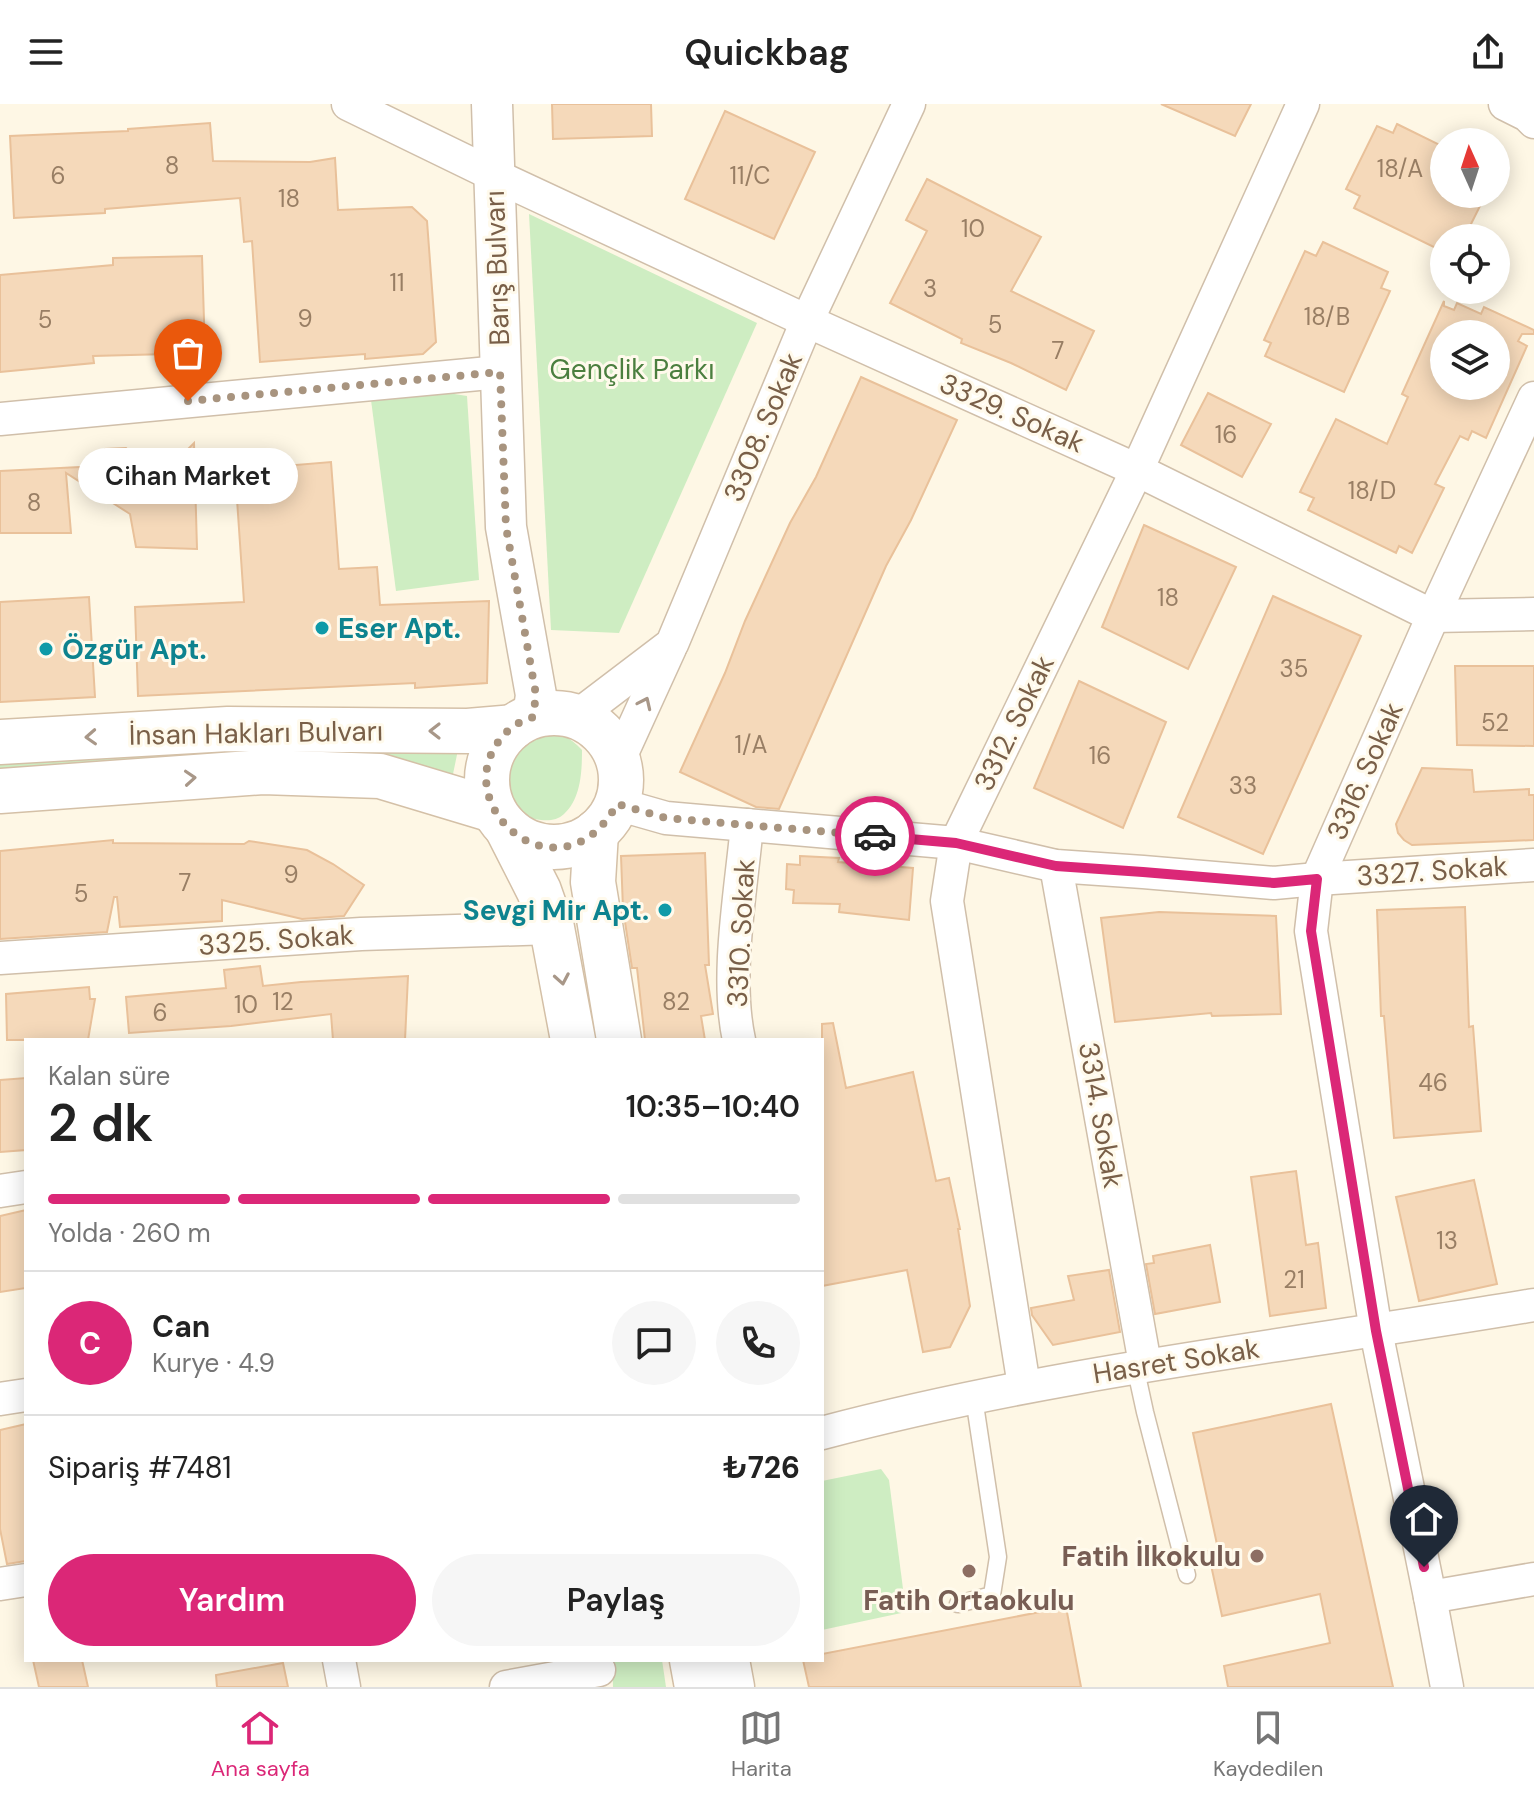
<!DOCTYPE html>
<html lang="tr">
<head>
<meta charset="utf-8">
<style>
  :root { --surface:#fff; --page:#f6f6f6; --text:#222; --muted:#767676; --line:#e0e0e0; --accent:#db2777 }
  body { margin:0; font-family:"DM Sans",sans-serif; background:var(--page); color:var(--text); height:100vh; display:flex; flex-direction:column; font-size:30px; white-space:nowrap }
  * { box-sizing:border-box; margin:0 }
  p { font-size:26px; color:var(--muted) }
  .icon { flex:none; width:44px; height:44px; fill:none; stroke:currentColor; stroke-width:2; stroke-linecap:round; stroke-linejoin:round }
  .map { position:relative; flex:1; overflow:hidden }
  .sheet { position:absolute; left:24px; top:934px; width:800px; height:624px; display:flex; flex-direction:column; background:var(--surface); border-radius:0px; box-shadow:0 4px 20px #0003 }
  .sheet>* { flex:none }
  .needle { width:52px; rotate:357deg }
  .tools { position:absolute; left:1430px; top:24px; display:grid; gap:16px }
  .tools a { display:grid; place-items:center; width:80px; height:80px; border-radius:50%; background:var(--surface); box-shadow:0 4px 20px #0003; font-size:40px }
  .pin { position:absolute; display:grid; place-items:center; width:68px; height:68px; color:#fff; margin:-82px -34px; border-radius:50% 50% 50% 0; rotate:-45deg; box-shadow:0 0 8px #0007 }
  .pin .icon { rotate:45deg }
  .courier { position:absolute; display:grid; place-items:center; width:80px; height:80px; margin:-40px; border:6px solid #db2777; border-radius:50%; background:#fff; color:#222; box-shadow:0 2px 10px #0007 }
  .bubble { position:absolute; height:56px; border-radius:28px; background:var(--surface); box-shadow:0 4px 20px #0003; font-size:26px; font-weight:600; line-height:56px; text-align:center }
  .overview em { font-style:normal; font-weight:600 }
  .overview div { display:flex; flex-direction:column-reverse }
  .overview { display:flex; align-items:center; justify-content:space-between; height:136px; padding:0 24px }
  h1 { font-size:52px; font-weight:600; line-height:60px }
  .bar { display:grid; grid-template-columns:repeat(4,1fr); gap:12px 8px; align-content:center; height:96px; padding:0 24px }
  .bar i { height:10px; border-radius:6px; background:var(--line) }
  .bar .current { background:var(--accent) }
  .bar p { grid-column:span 4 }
  .line { display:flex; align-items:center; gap:20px; padding:0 24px; border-top:2px solid var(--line) }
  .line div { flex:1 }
  .round { display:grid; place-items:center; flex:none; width:84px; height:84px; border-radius:42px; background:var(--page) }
  .button { display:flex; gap:16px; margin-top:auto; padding:16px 24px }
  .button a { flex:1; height:92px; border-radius:48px; background:var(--accent); color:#fff; font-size:32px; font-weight:600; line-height:92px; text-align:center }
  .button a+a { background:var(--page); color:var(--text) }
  header { display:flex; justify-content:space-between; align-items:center; height:104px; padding:0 24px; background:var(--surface); font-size:36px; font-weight:600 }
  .tabs { display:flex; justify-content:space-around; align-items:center; height:112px; border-top:2px solid var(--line); background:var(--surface); font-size:22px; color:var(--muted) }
  .tabs a { display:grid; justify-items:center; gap:4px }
  .tabs .current { color:var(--accent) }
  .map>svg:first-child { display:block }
  .green { fill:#ceedc2 }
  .building { fill:#f5d9ba; stroke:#e9c19a; stroke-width:2; fill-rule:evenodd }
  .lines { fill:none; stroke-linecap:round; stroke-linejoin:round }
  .service-casing { stroke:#d0bfaa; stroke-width:19 }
  .minor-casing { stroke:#d0bfaa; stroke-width:35 }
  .tertiary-casing { stroke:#d0bfaa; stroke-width:43 }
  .secondary-casing { stroke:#d4c0a7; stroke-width:47 }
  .service { stroke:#fff; stroke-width:16 }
  .minor { stroke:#fff; stroke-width:32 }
  .tertiary { stroke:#fff; stroke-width:40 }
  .secondary { stroke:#fff; stroke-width:44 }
  .oneway { stroke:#a89788 }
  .done { stroke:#a8947f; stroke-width:8; stroke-dasharray:0 14.4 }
  .route { stroke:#db2777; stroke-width:10 }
  .culture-dot { fill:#0f9aa8; stroke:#fffaec; stroke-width:3 }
  .education-dot { fill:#8d6e63; stroke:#fffaec; stroke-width:3 }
  .labels { text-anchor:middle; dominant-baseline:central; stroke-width:6; stroke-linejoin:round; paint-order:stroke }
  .number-label { font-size:24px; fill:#987e64 }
  .street-label { font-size:28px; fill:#795f48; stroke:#fffaec }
  .park-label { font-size:28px; fill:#4b7f3f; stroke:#fffaec }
  .culture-label { font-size:28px; font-weight:bold; fill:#0d838f; stroke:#fffaec; text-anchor:start }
  .education-label { font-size:28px; font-weight:bold; fill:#785e54; stroke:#fffaec; text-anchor:end }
</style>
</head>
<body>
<header><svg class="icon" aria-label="menu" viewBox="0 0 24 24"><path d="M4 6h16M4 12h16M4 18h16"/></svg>Quickbag<svg class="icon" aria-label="share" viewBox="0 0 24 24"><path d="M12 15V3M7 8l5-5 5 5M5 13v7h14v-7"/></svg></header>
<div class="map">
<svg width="1534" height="1583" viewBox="0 0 1534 1583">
  <rect width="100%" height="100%" fill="#fef7e5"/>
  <g class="green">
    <path d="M529 110 757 219 619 529 551 526Z"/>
    <path d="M442 288 467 292 479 476 396 487 371 296Z"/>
    <path d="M542 626C560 628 570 633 582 646 582 667 581 695 564 710 558 716 549 717 541 716 510 714 491 682 503 653 505 648 508 642 513 638 520 632 533 629 542 626Z"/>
    <path d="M204 641H459L453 670 415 667 0 672V654Z"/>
    <path d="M881 1365 889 1376 906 1508 822 1526V1377Z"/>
    <path d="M612 1556H662L666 1583H613Z"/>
  </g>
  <g class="building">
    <path d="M552 0H651L652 32 553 35Z"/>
    <path d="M1161 0H1251L1235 32Z"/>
    <path d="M725 7 815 48 774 135 685 95Z"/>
    <path d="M210 19 213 57 310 58 335 54 338 106 412 103 427 117 436 238 423 250 365 255V250L260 258 252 137 244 138 240 94 105 105V109L14 114 10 32 128 27V25Z"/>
    <path d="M1397 20 1444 43V90H1486L1464 134H1444L1442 147 1354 104 1360 92 1346 85 1377 22 1393 29Z"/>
    <path d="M927 75 1041 133 1011 187 1094 227 1066 286 1011 259 961 239 962 235 890 199 927 127 906 116Z"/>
    <path d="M1323 138 1388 168 1381 184 1390 187 1344 288 1265 252 1271 239 1264 236 1305 147 1316 152Z"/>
    <path d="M202 152 205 249 93 252 94 259 0 268V171L113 161V154Z"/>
    <path d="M1444 197V202L1454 206 1457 199 1481 210 1484 203 1534 226V230H1522L1518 237 1527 242 1486 334 1472 327 1468 336 1460 332 1435 380 1444 384 1412 449 1399 442 1396 449 1308 406 1314 394 1300 388 1336 315 1387 340 1408 293 1402 290ZM1444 230H1496V282H1444Z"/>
    <path d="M861 273 957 316 911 416 886 462 779 705 756 703 680 668 725 569 745 517 790 419 816 373Z"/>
    <path d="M1208 289 1271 320 1242 373 1181 341Z"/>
    <path d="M194 339 197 445 136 443 130 410 66 369 71 429H0V367L100 362 105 345 126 344 158 375Z"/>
    <path d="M331 358 339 465 377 463 380 501 489 497 487 579 415 584V579L138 592 135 503 244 498 235 366Z"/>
    <path d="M1144 421 1236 463 1188 565 1102 523Z"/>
    <path d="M1273 492 1361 532 1263 750 1178 713Z"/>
    <path d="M89 493 95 593 0 598V498Z"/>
    <path d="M1455 562H1534V642L1457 641Z"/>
    <path d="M1079 577 1166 618 1123 724 1034 684Z"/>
    <path d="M1422 664 1472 666 1474 688 1529 685V691H1534V736L1412 741 1404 736 1398 729 1396 720Z"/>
    <path d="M113 736V739L244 740 249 737 307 746 333 760 364 781 344 812 302 815 222 796V817L120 823 117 793H114L107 828 0 835V747Z"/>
    <path d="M705 749 709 861H705L713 910 701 912 705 936H645L637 864H632L623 805 621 752Z"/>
    <path d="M800 752 839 754 838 758 913 764 909 816 839 808 840 800 793 799 794 786 786 785 787 760 800 761Z"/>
    <path d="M1465 803 1469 923 1473 922 1481 1027 1394 1034 1384 912H1381L1377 806Z"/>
    <path d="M1159 808 1276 812 1281 910 1212 912 1211 909 1115 918 1101 814Z"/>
    <path d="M260 862 263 882 301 878 408 872 405 936H333L331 910 231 922 129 929 126 893 226 884 224 866Z"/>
    <path d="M89 883 90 895H95L88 936H7L6 890Z"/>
    <path d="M833 919 846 984 913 968 936 1077 949 1074 960 1125H958L970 1202 950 1243 923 1248 907 1166 822 1182V920Z"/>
    <path d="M26 974V1046L0 1048V976Z"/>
    <path d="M1296 1067 1306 1141 1318 1139 1326 1204 1270 1212 1251 1073Z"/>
    <path d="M1474 1076 1497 1180 1419 1197 1396 1093Z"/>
    <path d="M26 1106V1184L0 1188V1112Z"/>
    <path d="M1210 1141 1220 1198 1155 1210 1146 1160 1154 1159 1153 1152Z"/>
    <path d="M1109 1166 1120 1228 1053 1241 1032 1211 1031 1204 1074 1196 1068 1172Z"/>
    <path d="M1331 1300 1393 1583H1228L1224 1562 1330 1539 1320 1490 1222 1512 1208 1447 1218 1445 1193 1329Z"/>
    <path d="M26 1320V1457L7 1460 0 1425V1326Z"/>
    <path d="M1066 1503 1081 1583H809L803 1556H822V1550Z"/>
    <path d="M33 1556H82L88 1583H39Z"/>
    <path d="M283 1559 288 1583H217L216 1571Z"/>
  </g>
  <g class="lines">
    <defs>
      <g id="service">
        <path d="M1135 1262 1145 1308 1187 1471"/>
        <path d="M958 1500 992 1491 998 1453 974 1294"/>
      </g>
      <g id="minor">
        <path d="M348 0 494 71 807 217 1137 366 1433 512 1534 510"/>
        <path d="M1505 0 1527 11 1534 18"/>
        <path d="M0 315 500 268"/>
        <path d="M576 613 672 540 807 217 909 0"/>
        <path d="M618 658 670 544"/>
        <path d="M617 700 666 714 956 739 1056 762 1143 768 1274 779 1317 775 1534 761"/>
        <path d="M1056 762 1145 1260"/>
        <path d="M0 854 361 830 552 824"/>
        <path d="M739 936C725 872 741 787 747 721"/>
        <path d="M0 1087 26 1083"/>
        <path d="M1024 1282 947 797 956 739 1137 366 1303 0"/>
        <path d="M0 1295 26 1291"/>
        <path d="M822 1329C1056 1267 1296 1241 1534 1201"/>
        <path d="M0 1480 26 1476"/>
        <path d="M1430 1493 1534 1475"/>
        <path d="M339 1556 344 1583"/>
        <path d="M506 1583 599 1566"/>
        <path d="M1447 1583 1430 1493 1376 1227 1311 827 1317 775 1433 512 1534 294"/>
      </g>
      <path id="tertiary" d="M492 0 506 423 536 591 533 613"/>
      <g id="secondary">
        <circle cx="554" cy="676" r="67"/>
        <path d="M0 638 228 625 468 627 513 623"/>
        <path d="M0 687 263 668 380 672 493 706"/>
        <path d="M507 724 539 787 552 824 573 936"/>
        <path d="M596 728 593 778 619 936"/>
        <path d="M692 1556 697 1583"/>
        <path d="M727 1556 732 1583"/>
      </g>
    </defs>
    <use href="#service" class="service-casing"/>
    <use href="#minor" class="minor-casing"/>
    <use href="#tertiary" class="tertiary-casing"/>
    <use href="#secondary" class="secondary-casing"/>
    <use href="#service" class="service"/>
    <use href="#minor" class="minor"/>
    <use href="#tertiary" class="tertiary"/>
    <use href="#secondary" class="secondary"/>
  </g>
  <defs><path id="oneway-chevron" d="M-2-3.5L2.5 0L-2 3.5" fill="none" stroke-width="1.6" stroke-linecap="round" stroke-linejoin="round" transform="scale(2)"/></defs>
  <g class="oneway">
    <use href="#oneway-chevron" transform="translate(645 599) rotate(-65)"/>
    <use href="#oneway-chevron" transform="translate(435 627) rotate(-180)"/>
    <use href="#oneway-chevron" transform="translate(91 633) rotate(177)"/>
    <use href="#oneway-chevron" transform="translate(190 674) rotate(-4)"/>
    <use href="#oneway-chevron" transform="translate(562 875) rotate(80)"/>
  </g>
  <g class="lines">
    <path class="done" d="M188 297 500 268 506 423 536 591 533 613C526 616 517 619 511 624 433 692 558 807 617 700L666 714 875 732"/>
    <path class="route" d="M875 732 956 739 1056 762 1143 768 1274 779 1317 775 1311 827 1376 1227 1424 1463"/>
  </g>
  <g class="culture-dot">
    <circle cx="322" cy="524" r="8"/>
    <circle cx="46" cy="545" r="8"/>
    <circle cx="665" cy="806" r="8"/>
  </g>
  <g class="education-dot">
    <circle cx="1257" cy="1452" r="8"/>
    <circle cx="969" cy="1467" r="8"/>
  </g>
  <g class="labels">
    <g class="number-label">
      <text x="172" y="61">8</text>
      <text x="1400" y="64">18/A</text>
      <text x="58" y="71">6</text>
      <text x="750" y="71">11/C</text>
      <text x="289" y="94">18</text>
      <text x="973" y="124">10</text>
      <text x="397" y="178">11</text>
      <text x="930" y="184">3</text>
      <text x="1327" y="212">18/B</text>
      <text x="305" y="214">9</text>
      <text x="45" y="215">5</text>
      <text x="995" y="220">5</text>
      <text x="1058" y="246">7</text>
      <text x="1226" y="330">16</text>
      <text x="1372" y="386">18/D</text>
      <text x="34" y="398">8</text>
      <text x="1168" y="493">18</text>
      <text x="1294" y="564">35</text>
      <text x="1495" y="618">52</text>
      <text x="751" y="640">1/A</text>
      <text x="1100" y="651">16</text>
      <text x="1243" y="681">33</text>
      <text x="291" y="770">9</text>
      <text x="185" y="778">7</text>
      <text x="81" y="789">5</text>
      <text x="283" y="897">12</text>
      <text x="676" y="897">82</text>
      <text x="246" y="900">10</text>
      <text x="160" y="908">6</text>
      <text x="1433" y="978">46</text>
      <text x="1447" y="1136">13</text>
      <text x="1294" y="1175">21</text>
    </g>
    <g class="street-label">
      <text transform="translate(497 164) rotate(-92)">Barış Bulvarı</text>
      <text transform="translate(1012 309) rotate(24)">3329. Sokak</text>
      <text transform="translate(763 323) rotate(-67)">3308. Sokak</text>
      <text transform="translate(1014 619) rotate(-64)">3312. Sokak</text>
      <text transform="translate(256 629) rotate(-1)">İnsan Hakları Bulvarı</text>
      <text transform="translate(1365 667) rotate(-66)">3316. Sokak</text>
      <text transform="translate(1432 767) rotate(-4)">3327. Sokak</text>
      <text transform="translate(741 829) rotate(-87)">3310. Sokak</text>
      <text transform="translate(276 836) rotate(-4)">3325. Sokak</text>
      <text transform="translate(1101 1011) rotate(80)">3314. Sokak</text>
      <text transform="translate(1176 1257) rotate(-9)">Hasret Sokak</text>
    </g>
    <g class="park-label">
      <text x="632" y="265">Gençlik Parkı</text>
    </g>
    <g class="culture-label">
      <text x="338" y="524">Eser Apt.</text>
      <text x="62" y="545">Özgür Apt.</text>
      <text x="649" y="806" text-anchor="end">Sevgi Mir Apt.</text>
    </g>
    <g class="education-label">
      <text x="1241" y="1452">Fatih İlkokulu</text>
      <text x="969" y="1496" text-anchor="middle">Fatih Ortaokulu</text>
    </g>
  </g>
</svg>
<div class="tools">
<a><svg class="needle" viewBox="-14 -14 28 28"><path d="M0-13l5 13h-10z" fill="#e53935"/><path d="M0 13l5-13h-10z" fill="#767676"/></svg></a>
<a><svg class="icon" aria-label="locate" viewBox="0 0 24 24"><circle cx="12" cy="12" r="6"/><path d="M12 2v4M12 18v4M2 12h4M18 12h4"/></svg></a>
<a><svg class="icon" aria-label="layers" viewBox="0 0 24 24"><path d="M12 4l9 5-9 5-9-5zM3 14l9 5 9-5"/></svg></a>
</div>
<div class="pin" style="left:188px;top:297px;background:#ea580c"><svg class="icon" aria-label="bag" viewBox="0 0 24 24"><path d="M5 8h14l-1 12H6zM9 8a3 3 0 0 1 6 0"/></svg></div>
<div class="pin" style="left:1424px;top:1463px;background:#1f2937"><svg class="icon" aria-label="home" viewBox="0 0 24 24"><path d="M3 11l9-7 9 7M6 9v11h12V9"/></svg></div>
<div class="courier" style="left:875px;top:732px"><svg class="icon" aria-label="car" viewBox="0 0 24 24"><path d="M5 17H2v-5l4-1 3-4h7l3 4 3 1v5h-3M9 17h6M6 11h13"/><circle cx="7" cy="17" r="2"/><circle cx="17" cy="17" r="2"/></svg></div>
<div class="bubble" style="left:78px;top:344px;width:220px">Cihan Market</div>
<section class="sheet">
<div class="overview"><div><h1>2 dk</h1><p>Kalan süre</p></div><em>10:35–10:40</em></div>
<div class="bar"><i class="current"></i><i class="current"></i><i class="current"></i><i></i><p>Yolda · 260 m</p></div>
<div class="line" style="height:144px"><b class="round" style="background:var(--accent);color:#fff">C</b><div><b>Can</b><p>Kurye · 4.9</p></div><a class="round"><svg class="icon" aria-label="chat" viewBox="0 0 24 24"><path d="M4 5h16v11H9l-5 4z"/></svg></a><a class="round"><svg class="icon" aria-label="phone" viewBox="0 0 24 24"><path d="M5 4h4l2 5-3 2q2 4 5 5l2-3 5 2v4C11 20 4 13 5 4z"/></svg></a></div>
<div class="line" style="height:104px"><div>Sipariş #7481</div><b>₺726</b></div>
<div class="button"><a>Yardım</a><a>Paylaş</a></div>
</section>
</div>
<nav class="tabs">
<a class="current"><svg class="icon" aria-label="home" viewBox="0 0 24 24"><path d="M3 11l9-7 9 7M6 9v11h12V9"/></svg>Ana sayfa</a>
<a><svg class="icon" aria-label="map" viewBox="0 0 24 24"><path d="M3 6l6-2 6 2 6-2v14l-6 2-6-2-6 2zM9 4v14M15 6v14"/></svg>Harita</a>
<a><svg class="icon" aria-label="saved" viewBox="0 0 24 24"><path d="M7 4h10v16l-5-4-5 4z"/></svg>Kaydedilen</a>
</nav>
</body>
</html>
